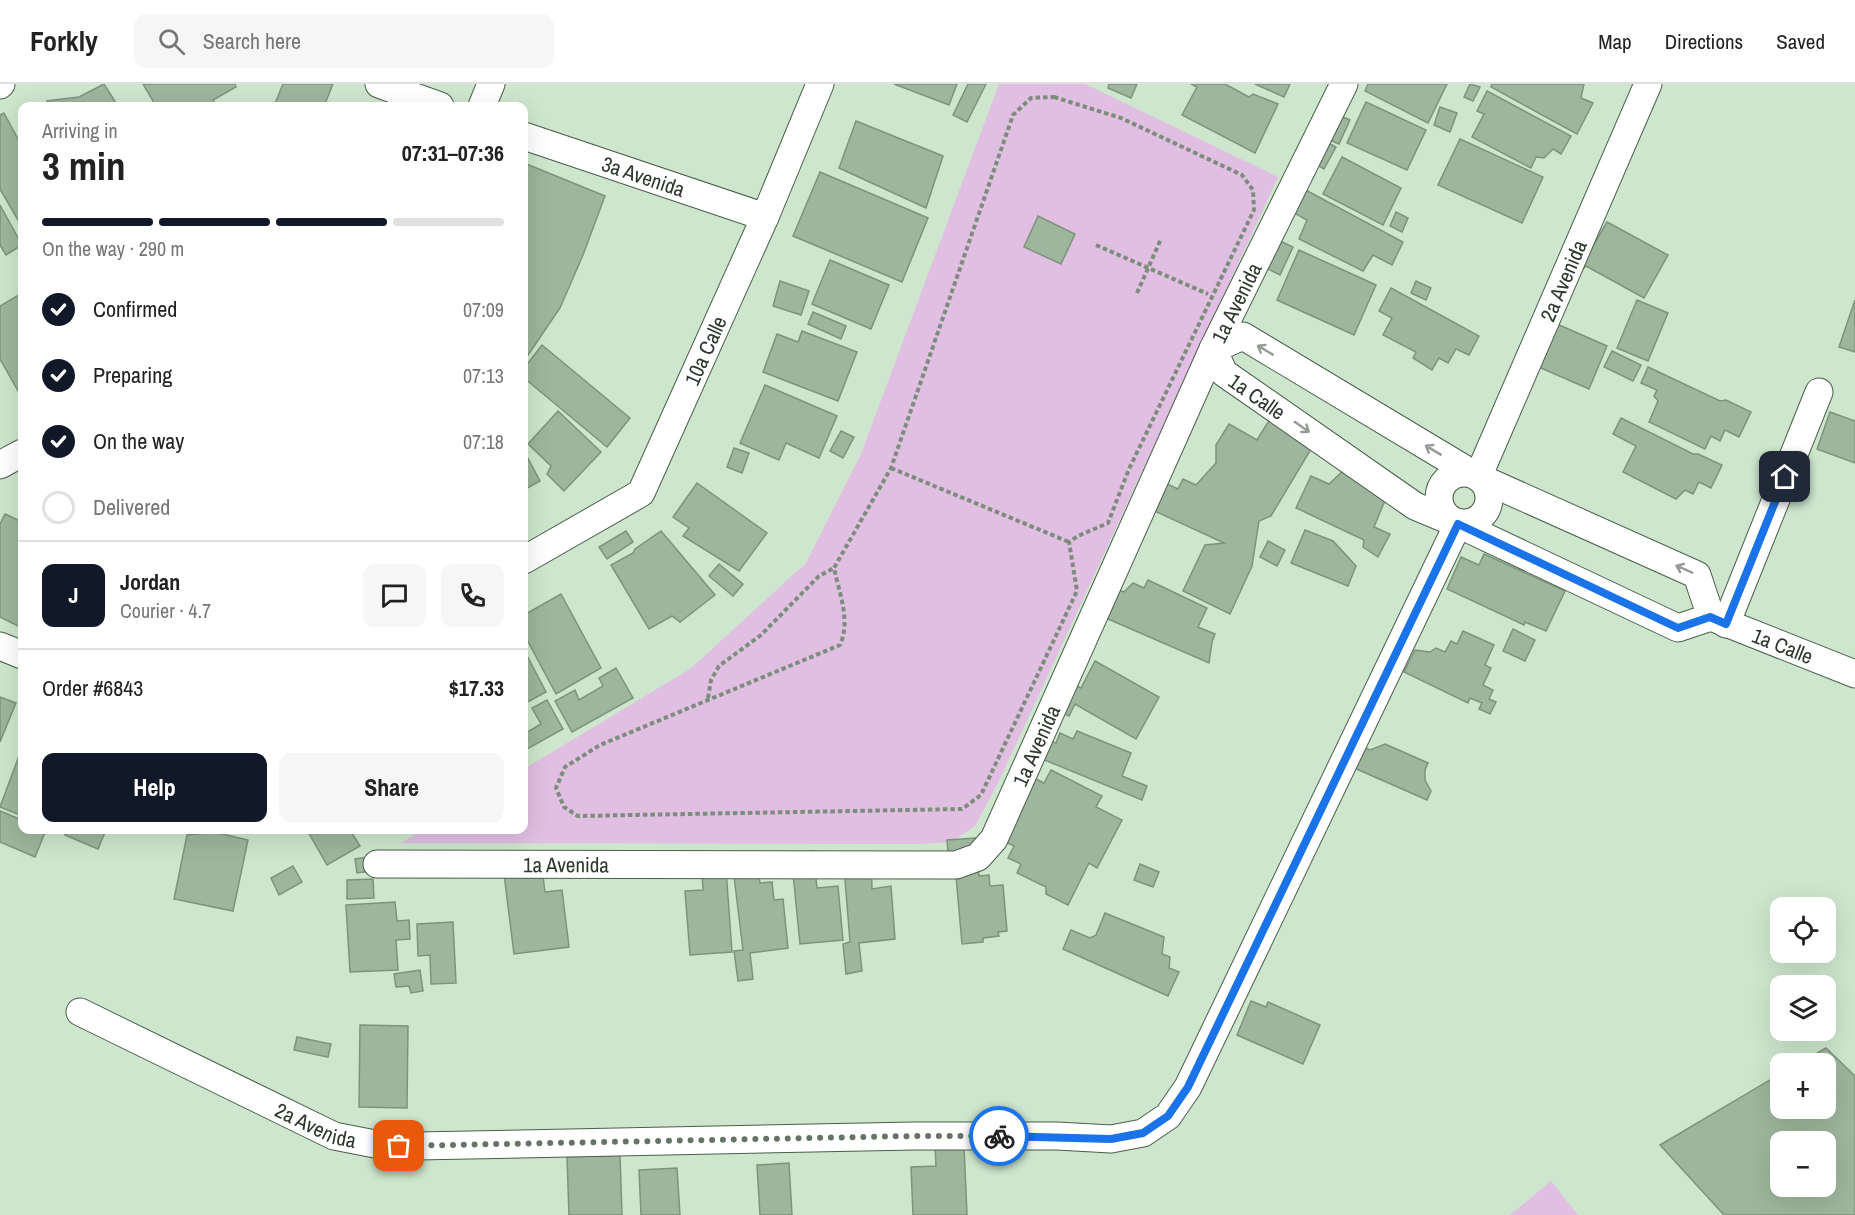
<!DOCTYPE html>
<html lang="en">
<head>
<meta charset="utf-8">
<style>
  :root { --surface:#fff; --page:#f6f6f6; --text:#222; --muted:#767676; --line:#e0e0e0; --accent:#111827 }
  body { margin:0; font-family:"Archivo Narrow",sans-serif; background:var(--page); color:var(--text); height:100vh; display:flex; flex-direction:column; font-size:22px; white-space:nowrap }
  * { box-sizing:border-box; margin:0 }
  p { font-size:20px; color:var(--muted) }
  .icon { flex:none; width:33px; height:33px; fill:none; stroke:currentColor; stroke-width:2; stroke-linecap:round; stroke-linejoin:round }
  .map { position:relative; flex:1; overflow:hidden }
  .drawer { position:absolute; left:18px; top:18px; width:510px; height:732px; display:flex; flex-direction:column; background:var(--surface); border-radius:12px; box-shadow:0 6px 24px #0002 }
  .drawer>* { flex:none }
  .controls { position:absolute; left:1770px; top:813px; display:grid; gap:12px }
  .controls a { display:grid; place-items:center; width:66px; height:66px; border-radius:12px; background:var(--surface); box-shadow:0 6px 24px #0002; font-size:30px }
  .pin { position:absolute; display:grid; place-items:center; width:51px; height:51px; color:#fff; margin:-26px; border-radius:12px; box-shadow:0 3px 9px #0006 }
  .courier { position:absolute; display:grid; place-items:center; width:60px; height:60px; margin:-30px; border:4px solid #1a73e8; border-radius:50%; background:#fff; color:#222; box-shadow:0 2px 8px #0007 }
  .overview em { font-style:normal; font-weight:700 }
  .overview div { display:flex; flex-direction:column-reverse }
  .overview { display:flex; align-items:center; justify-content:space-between; height:102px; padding:0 24px }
  h1 { font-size:39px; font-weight:700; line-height:45px }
  .bar { display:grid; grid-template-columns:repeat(4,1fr); gap:9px 6px; align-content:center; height:72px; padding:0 24px }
  .bar i { height:8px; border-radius:4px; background:var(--line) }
  .bar .current { background:var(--accent) }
  .bar p { grid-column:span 4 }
  .line { display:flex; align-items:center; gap:15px; padding:0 24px; border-top:2px solid var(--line) }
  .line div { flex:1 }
  .round { display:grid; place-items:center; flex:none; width:63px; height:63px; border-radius:12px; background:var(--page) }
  ol { padding:0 24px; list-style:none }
  li { display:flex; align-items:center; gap:18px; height:66px }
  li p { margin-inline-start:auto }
  li .icon { padding:6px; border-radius:50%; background:var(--accent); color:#fff; stroke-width:4 }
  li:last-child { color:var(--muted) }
  li i { width:33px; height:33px; border:3px solid var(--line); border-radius:50% }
  .button { display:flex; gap:12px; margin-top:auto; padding:12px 24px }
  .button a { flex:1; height:69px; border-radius:12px; background:var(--accent); color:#fff; font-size:24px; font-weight:700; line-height:69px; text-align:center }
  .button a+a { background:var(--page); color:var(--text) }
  header { display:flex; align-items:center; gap:36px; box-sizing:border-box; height:84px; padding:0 30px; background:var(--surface); border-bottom:2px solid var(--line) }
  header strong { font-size:28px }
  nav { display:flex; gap:33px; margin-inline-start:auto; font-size:21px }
  .search { width:420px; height:54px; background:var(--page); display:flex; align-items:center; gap:15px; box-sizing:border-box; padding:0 21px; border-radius:12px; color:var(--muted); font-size:22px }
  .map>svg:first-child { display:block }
  .green { fill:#e1bfe2 }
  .building { fill:#9eb69d; stroke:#7d947c; stroke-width:1.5; fill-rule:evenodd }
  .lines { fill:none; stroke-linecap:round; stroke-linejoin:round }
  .street-casing { stroke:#495f49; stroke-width:29 }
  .path { stroke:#7c8d7c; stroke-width:4; stroke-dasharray:4.5 3; stroke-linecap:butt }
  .street { stroke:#fff; stroke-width:27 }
  .oneway { stroke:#969b96 }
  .done { stroke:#657465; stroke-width:6; stroke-dasharray:0 10.8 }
  .route { stroke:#1a73e8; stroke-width:8 }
  .labels { text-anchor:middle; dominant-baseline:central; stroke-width:6; stroke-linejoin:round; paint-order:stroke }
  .street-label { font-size:21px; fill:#2d372d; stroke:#fff }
</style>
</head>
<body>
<header>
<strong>Forkly</strong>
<div class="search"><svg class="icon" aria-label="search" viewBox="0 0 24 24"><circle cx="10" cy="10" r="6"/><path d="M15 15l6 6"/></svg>Search here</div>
<nav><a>Map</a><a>Directions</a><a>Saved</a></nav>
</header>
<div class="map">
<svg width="1855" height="1131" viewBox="0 0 1855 1131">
  <rect width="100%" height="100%" fill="#cde6cd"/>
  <g class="green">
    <path d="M999 0H1085L1278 93 999 697 975 742 951 758 921 760 401 759 423 746H524V685L690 585 806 479 861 370Z"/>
    <path d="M1551 1097 1578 1131H1510Z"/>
  </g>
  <g class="building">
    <path d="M104 0 118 22H48L47 17 79 13Z"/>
    <path d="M143 0H235L236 3 213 16 217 22H156Z"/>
    <path d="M283 0H333L324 22H274Z"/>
    <path d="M894 0H957L949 21Z"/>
    <path d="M968 0H986L967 38 953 31Z"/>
    <path d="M1109 0H1137L1131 14 1108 4Z"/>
    <path d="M1191 0H1225L1249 13 1253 10 1278 20 1255 69 1182 31 1197 3Z"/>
    <path d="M1255 0H1290L1284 13Z"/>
    <path d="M1368 0H1447L1428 39 1365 7Z"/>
    <path d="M1470 0 1480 3 1473 17 1464 13Z"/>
    <path d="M1492 0H1584L1581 14 1593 19 1577 50 1491 3Z"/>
    <path d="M1487 7 1571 52 1561 70 1553 65 1544 74 1536 73 1531 84 1472 53 1484 30 1477 27Z"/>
    <path d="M1366 18 1426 46 1407 86 1347 59Z"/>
    <path d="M1440 23 1457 29 1450 48 1434 41Z"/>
    <path d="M4 29 18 55 22 52V143L0 105V31Z"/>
    <path d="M1334 29 1350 36 1339 60 1323 53Z"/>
    <path d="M856 37 943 72 926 124 839 84Z"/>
    <path d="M1321 55 1336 63 1324 85 1309 76Z"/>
    <path d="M1460 55 1543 93 1522 139 1438 101Z"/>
    <path d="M1342 73 1401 104 1383 141 1323 110Z"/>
    <path d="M524 79 605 112 583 171 560 224 524 277Z"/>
    <path d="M820 88 928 134 902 198 793 152Z"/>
    <path d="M1300 103 1403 158 1392 181 1373 171 1363 187 1299 155 1307 136 1287 125Z"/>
    <path d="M0 121 22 161 6 171 0 161Z"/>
    <path d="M1396 128 1408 134 1402 148 1390 142Z"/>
    <path d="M1038 132 1075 150 1061 180 1024 163Z"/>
    <path d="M1607 138 1668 171 1644 214 1586 182 1581 187 1580 154 1593 162Z"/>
    <path d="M1276 155 1293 163 1280 191 1262 182Z"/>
    <path d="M1299 166 1376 201 1354 251 1277 216Z"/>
    <path d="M830 176 889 201 871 245 812 220Z"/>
    <path d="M780 197 809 207 801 231 773 222Z"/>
    <path d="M1416 197 1431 204 1426 216 1411 209Z"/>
    <path d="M1391 204 1479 252 1469 271 1456 265 1448 279 1439 274 1432 286 1413 274 1416 268 1383 251 1392 234 1379 227Z"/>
    <path d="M22 209V314L0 275V222Z"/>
    <path d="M1637 216 1668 229 1648 277 1617 264Z"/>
    <path d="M1855 216V268L1839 263Z"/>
    <path d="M813 228 846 242 841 255 808 240Z"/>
    <path d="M1541 233 1607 262 1589 305 1532 280Z"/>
    <path d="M802 247 857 268 838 317 763 288 777 250 798 258Z"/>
    <path d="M542 261 630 334 607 363 524 294V284Z"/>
    <path d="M1612 267 1641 281 1633 297 1604 283Z"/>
    <path d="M1648 283 1720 317 1726 316 1751 328 1739 353 1725 346 1720 357 1711 352 1705 365 1649 338 1658 317 1654 312 1657 306 1641 299Z"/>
    <path d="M765 301 837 332 819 374 786 359 779 376 740 359Z"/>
    <path d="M558 327 601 368 564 407 547 390 551 382 528 360Z"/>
    <path d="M1830 328 1855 337V379L1817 365Z"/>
    <path d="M1621 334 1693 370H1698L1722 381 1711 404 1699 398 1693 410 1685 406 1676 415 1623 388 1636 362 1613 350Z"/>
    <path d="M1270 335 1314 360 1271 432 1259 437 1252 482 1230 530 1183 507 1205 461 1224 459 1148 424 1161 397 1178 405 1183 395 1196 401 1216 379V361L1229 340 1257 356Z"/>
    <path d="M841 347 854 353 843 374 830 367Z"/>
    <path d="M734 364 749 369 742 389 727 383Z"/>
    <path d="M524 367 540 397 524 406Z"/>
    <path d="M1342 388 1388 409 1374 443 1390 450 1378 473 1363 463 1364 456 1296 424 1311 392 1329 400Z"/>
    <path d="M697 399 767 449 739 487 683 452 689 444 673 433Z"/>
    <path d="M5 430 22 438V544L0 533V440Z"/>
    <path d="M1305 446 1333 457 1356 482 1348 502 1291 479Z"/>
    <path d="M626 447 633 458 607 475 599 463Z"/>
    <path d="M661 447 715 511 680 538 672 532 649 545 611 481 633 469 635 465Z"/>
    <path d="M1268 457 1285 466 1277 482 1260 473Z"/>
    <path d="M1484 470 1565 507 1546 547 1525 538 1524 541 1447 505 1461 473 1479 481Z"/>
    <path d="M719 480 743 500 733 512 709 492Z"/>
    <path d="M1148 496 1207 524 1198 543 1215 550 1212 558 1209 579 1099 531 1111 503 1124 508 1133 499 1144 504Z"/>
    <path d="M561 510 601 584 556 610 524 550V531Z"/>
    <path d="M1513 545 1535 556 1525 577 1503 567Z"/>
    <path d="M1463 547 1494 561 1485 581 1491 584 1483 601 1493 606 1489 615 1496 618 1490 630 1479 625 1482 619 1470 614 1468 619 1404 588 1415 566 1430 568 1436 564 1445 568 1451 557 1457 560Z"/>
    <path d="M524 566 546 608 524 620Z"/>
    <path d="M1095 577 1159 613 1136 655 1075 620 1069 632 1054 625 1069 598 1081 604Z"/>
    <path d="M616 584 633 614 572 648 555 617 575 606 579 616 603 602 599 594Z"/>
    <path d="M0 613 16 619 0 658Z"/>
    <path d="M547 616 563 645 527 665 524 659V650L541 640 532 624Z"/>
    <path d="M1077 647 1131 669 1122 692 1147 702 1142 716 1030 670 1043 654 1056 659 1060 649 1073 655Z"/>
    <path d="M1385 660 1428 679 1425 686V696L1431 707 1427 716 1352 683 1361 662 1370 666Z"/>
    <path d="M22 664V732L0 723Z"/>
    <path d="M1051 686 1102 712 1096 723 1122 736 1097 784 1089 779 1068 821 1046 810V803L1017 789 1021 780 1008 774 1014 762 1000 755 1020 687 1044 699Z"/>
    <path d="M0 727 22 736V746H46L35 773 0 758Z"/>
    <path d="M67 746H106L98 765 65 751Z"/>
    <path d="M307 746H350L360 762 327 781Z"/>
    <path d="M214 748 248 756 233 827 174 815 187 751Z"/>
    <path d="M976 754 979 792 989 791 990 802 1003 801 1007 847 998 848 999 852 983 854V858L962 860 956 792 950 793 947 756Z"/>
    <path d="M813 767 817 804 838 802 843 856 800 860 791 769Z"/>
    <path d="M871 770 872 805 891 802 895 855 859 859 862 887 846 890 843 860 850 858 843 771Z"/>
    <path d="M383 771 385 785 357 789 355 775Z"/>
    <path d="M756 773 760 799 772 798 774 816 783 815 788 864 750 869 753 895 738 897 734 867 743 866 732 776Z"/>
    <path d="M541 777 545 808 562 806 569 863 514 870 503 782Z"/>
    <path d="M1140 780 1159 788 1153 803 1134 796Z"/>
    <path d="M293 782 302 798 279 811 271 794Z"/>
    <path d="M726 785 732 868 690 871 685 807 703 806 702 787Z"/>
    <path d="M373 795 374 814 347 815V796Z"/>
    <path d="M395 818 397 837 409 836 410 855 396 856 398 886 350 888 346 821Z"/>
    <path d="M1105 829 1164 853 1162 870 1170 873 1169 884 1179 888 1168 912 1063 865 1071 846 1090 854 1096 851Z"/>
    <path d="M453 838 456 899 431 900 430 871 418 872 417 840Z"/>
    <path d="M420 886 423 907 411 909 409 902 396 903 394 890Z"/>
    <path d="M1251 917 1266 923 1268 918 1320 941 1303 980 1237 951Z"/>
    <path d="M360 941 408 942 407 1024 359 1023Z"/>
    <path d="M297 953 331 960 328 973 294 966Z"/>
    <path d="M1826 964 1855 992V1131H1724L1660 1061 1780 990V1024H1826V980H1798ZM1780 1058H1826V1102H1780Z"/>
    <path d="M964 1061 967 1131H913L911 1083 936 1082 935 1062Z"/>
    <path d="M620 1071 622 1131H569L567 1073Z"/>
    <path d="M789 1079 792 1131H760L757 1081Z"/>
    <path d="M677 1084 680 1131H641L639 1086Z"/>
  </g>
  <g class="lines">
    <defs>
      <g id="street">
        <path d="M379 0 440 22"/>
        <path d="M0 1 1 0"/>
        <path d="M482 22 491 0"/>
        <path id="s1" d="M524 52 765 133"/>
        <path d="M0 381 22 369"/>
        <circle cx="1464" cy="414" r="25"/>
        <path id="s2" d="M1478 393 1648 0"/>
        <path id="s3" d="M524 476 641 409 765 133 820 0"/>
        <path id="s4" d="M1711 533 1697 491 1478 393 1243 252 1213 265 1224 289 1415 422 1458 440 1678 544 1711 533 1855 590"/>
        <path d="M1726 540 1819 308"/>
        <path d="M0 562 22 571"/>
        <path id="s5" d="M377 780 956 781 978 773 994 755 1213 265 1344 0"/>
        <path id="s6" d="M80 928 334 1052 380 1061 417 1062 914 1052H1057L1111 1055 1143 1049 1168 1032 1188 1003 1458 440"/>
      </g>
    </defs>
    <use href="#street" class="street-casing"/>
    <g class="path">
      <path d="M1054 13 1121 34 1242 91 1253 106 1254 126 1129 385 1108 439 1078 452 1069 458 1077 507 981 711 962 725 578 732 564 723 556 704 565 683 600 661 840 561C851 537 839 508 834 484L891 384 1013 31 1031 14Z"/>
      <path d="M1096 161 1208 210"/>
      <path d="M1137 209 1161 155"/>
      <path d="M891 384 1069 458"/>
      <path d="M708 614 711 596 719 582 761 551 819 492 834 484"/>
    </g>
    <use href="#street" class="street"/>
  </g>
  <defs><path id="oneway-shaft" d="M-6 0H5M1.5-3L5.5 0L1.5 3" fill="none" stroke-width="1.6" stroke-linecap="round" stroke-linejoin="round" transform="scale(1.5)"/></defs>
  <g class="oneway">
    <use href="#oneway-shaft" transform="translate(1265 266) rotate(-149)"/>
    <use href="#oneway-shaft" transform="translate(1302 343) rotate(35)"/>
    <use href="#oneway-shaft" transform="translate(1433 366) rotate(-149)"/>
    <use href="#oneway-shaft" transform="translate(1684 485) rotate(-156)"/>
  </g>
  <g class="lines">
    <path class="done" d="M399 1062 914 1052H999"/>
    <path class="route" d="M999 1052 1111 1055 1143 1049 1168 1032 1188 1003 1458 440 1678 544 1710 533 1726 540 1785 393"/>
  </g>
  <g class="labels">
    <g class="street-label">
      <text stroke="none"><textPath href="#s1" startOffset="126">3a Avenida</textPath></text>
      <text stroke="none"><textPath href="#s2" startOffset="214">2a Avenida</textPath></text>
      <text stroke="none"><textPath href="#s5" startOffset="1215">1a Avenida</textPath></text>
      <text stroke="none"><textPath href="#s3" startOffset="291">10a Calle</textPath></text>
      <text stroke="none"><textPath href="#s4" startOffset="658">1a Calle</textPath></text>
      <text stroke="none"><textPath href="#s4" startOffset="1252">1a Calle</textPath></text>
      <text stroke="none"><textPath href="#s5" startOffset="729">1a Avenida</textPath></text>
      <text stroke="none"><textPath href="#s5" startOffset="189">1a Avenida</textPath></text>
      <text stroke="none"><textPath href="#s6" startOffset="262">2a Avenida</textPath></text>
    </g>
  </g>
</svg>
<div class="controls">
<a><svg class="icon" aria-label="locate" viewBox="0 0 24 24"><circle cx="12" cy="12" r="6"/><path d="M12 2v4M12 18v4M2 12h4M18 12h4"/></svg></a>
<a><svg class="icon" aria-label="layers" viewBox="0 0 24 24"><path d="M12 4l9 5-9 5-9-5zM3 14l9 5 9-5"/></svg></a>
<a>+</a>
<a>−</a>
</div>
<div class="pin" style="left:399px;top:1062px;background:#ea580c"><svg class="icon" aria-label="bag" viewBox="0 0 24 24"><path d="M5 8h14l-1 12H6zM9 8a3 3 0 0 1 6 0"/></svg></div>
<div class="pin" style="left:1785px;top:393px;background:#1f2937"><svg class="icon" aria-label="home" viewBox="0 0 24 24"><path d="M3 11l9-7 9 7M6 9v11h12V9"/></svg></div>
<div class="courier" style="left:999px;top:1052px"><svg class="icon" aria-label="bike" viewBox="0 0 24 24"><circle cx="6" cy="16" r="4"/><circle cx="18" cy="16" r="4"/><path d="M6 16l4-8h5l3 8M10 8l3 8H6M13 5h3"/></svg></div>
<section class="drawer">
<div class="overview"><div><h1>3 min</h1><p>Arriving in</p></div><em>07:31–07:36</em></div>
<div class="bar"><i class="current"></i><i class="current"></i><i class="current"></i><i></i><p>On the way · 290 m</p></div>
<ol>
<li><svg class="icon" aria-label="check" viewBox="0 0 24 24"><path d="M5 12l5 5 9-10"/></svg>Confirmed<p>07:09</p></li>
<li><svg class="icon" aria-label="check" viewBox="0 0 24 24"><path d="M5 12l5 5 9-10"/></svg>Preparing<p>07:13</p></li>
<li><svg class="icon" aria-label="check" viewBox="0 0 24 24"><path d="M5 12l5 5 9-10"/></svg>On the way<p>07:18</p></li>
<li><i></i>Delivered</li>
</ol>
<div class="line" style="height:108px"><b class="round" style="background:var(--accent);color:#fff">J</b><div><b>Jordan</b><p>Courier · 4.7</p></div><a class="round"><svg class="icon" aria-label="chat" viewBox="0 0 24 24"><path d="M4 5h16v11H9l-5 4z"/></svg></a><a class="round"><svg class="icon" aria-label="phone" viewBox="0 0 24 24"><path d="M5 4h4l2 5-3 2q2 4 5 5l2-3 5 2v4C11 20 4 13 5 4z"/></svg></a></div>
<div class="line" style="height:78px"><div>Order #6843</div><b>$17.33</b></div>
<div class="button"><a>Help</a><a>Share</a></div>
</section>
</div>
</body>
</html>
